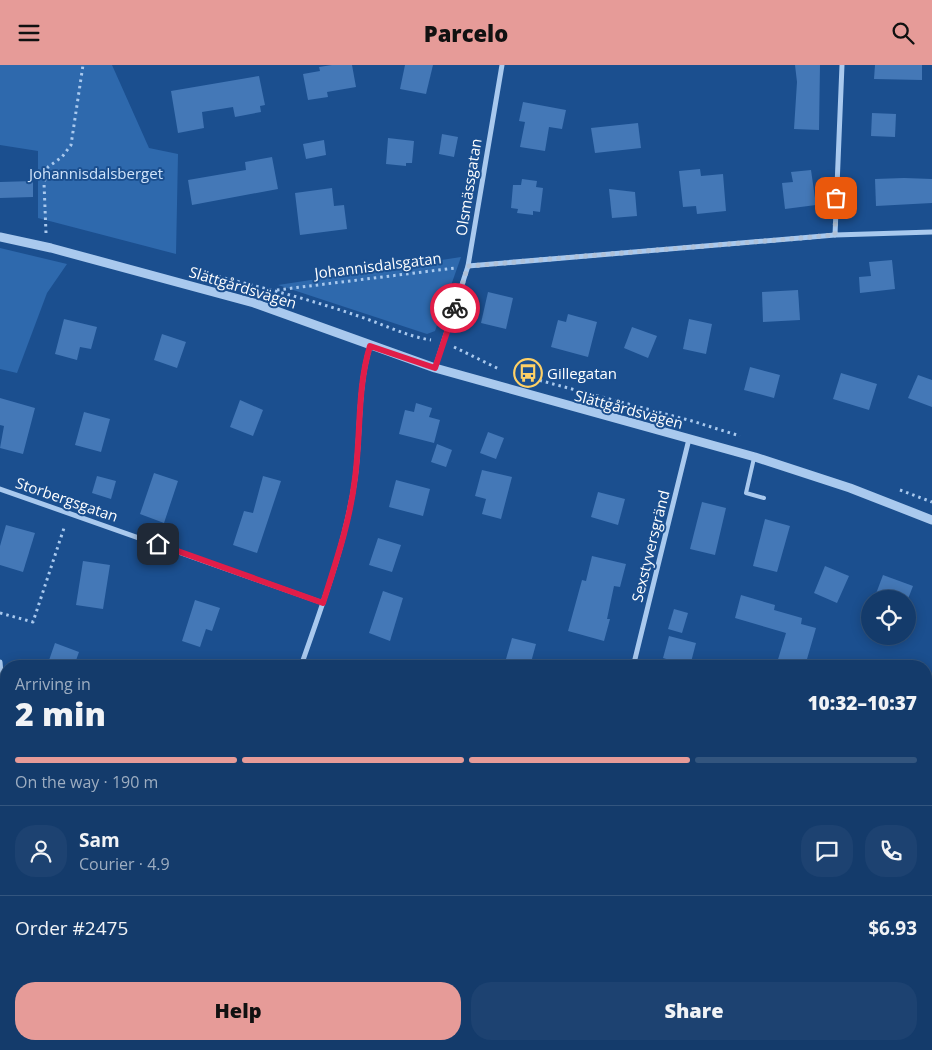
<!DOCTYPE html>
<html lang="en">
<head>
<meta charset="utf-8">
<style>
  :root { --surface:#143b6b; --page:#1d4271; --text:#f1f3f6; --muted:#9dadc1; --line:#33557e; --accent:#e69b98 }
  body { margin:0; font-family:"Open Sans",sans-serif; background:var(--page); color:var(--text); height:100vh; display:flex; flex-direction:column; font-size:19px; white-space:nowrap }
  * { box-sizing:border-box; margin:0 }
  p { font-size:16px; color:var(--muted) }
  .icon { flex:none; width:28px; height:28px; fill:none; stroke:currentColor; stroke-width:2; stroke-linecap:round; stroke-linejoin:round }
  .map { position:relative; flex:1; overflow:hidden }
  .drawer { position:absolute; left:0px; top:595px; width:932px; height:390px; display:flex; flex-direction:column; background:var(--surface); border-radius:20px 20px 0 0; box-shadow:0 2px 12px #0003,0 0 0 1px var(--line) }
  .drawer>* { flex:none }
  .fabs { position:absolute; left:861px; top:525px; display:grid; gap:10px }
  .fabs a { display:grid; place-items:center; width:55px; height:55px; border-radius:50%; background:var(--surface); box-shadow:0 2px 12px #0003,0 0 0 1px var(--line); font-size:25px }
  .pin { position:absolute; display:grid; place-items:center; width:42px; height:42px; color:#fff; margin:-21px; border-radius:10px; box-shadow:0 2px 8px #0006 }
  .courier { position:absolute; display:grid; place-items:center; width:50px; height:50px; margin:-25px; border:4px solid #e11d48; border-radius:50%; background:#fff; color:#222; box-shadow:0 1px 6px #0007 }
  .head em { font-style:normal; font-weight:800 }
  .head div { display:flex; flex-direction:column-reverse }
  .head { display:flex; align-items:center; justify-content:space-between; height:85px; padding:0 15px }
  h1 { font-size:32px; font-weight:800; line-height:38px }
  .bar { display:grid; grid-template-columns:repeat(4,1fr); gap:8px 5px; align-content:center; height:60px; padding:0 15px }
  .bar i { height:6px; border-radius:4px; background:var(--line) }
  .bar .selected { background:var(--accent) }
  .bar p { grid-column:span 4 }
  .line { display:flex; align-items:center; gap:12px; padding:0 15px; border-top:1px solid var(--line) }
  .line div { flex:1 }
  .round { display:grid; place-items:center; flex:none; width:52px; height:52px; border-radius:20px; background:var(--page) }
  .primary-button { display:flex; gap:10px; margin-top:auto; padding:10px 15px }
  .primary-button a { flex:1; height:58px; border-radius:20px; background:var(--accent); color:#111; font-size:20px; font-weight:800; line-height:58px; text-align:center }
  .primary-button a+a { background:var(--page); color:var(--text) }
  header { display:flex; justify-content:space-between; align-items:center; height:65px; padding:0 15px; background:var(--accent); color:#111; font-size:22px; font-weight:800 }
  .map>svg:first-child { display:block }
  .green { fill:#2e69ad }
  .building { fill:#4478b7 }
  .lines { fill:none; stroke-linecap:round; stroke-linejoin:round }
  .path { stroke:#a9c9ee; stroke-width:3; stroke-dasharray:2.5 4; stroke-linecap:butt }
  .service { stroke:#a9c9ee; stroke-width:4 }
  .minor { stroke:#a9c9ee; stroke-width:5 }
  .tertiary { stroke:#a9c9ee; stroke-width:9 }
  .done { stroke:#afc1d8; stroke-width:5; stroke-dasharray:0 9 }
  .route { stroke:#e11d48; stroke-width:6 }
  .labels { text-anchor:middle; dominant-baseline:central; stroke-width:4; stroke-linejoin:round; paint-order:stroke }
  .park-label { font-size:15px; fill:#cfe3fa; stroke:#1b4f8f }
  .street-label { font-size:15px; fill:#fff; stroke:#1b4f8f }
  .poi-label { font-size:15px; fill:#fff; stroke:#1b4f8f; text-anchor:start }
</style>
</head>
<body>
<header><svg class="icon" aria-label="menu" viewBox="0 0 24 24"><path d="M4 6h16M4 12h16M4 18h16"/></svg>Parcelo<svg class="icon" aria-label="search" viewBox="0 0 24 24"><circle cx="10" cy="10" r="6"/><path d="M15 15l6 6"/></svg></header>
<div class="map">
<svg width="932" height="985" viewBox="0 0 932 985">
  <rect width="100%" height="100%" fill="#1b4f8f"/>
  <g class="green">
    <path d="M0 0H112L149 83 178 89 176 189 38 153V86L0 80Z"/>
    <path d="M0 183 67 199 47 228 17 308 0 304Z"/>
    <path d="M461 192 435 266 427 269 278 220Z"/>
    <path d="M926 834 932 838V919L926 914Z"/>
    <path d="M726 979H798L793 985H719Z"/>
  </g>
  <g class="building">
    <path d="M332 0H352L356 22 327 27 328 32 308 35 303 9 320 6 319 2Z"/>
    <path d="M405 0H433L426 29 400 24Z"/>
    <path d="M795 0H820L819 65 794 64 797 17Z"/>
    <path d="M875 0H922V15L874 14Z"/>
    <path d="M259 11 265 40 260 41 261 47 235 52 233 42 202 47 204 63 178 68 171 26Z"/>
    <path d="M523 37 566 45 562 64 549 62 545 86 520 82 525 57 519 56Z"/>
    <path d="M872 48 896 49 895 72 871 71Z"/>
    <path d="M638 58 641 83 595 88 591 63Z"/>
    <path d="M442 69 458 72 454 92 439 89Z"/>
    <path d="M388 73 414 76 412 98H406V101L386 99Z"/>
    <path d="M324 75 326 90 306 94 303 79Z"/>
    <path d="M272 92 278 124 192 140 188 115 246 105 245 97Z"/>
    <path d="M700 104 701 111 723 109 726 146 697 149 696 141 683 142 679 106Z"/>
    <path d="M811 105 816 140 785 144 782 118 793 117 791 107Z"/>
    <path d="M904 113 932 114V138L876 141 875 114Z"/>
    <path d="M522 114 537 116 536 122 543 123 540 147 533 146V150L517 148 518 144 511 143 513 120H521Z"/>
    <path d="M33 116V132L0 133V117Z"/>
    <path d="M332 123 334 141 344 140 347 164 300 170 295 128Z"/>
    <path d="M609 124 635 127 637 151 612 153Z"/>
    <path d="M892 195 895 224 860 228 859 212 871 211 869 197Z"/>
    <path d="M798 225 800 255 763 257 762 227Z"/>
    <path d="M488 227 513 233 506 264 481 258Z"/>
    <path d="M568 249 597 257 588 292 551 282 558 255 566 257Z"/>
    <path d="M64 254 97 262 91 284 80 282 77 295 55 289Z"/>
    <path d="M689 254 712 259 706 289 683 284Z"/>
    <path d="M632 262 657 271 648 293 624 283Z"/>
    <path d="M162 269 186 277 177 303 154 295Z"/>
    <path d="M750 302 780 310 774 333 744 325Z"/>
    <path d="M841 308 877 319 869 345 833 334Z"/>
    <path d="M918 310 932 315V342L908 333Z"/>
    <path d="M0 333 35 343 23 389 0 383 4 361 0 360Z"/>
    <path d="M240 335 263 345 253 371 230 362Z"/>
    <path d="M416 338 432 343 429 352 440 355 434 378 399 369 405 345 414 347Z"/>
    <path d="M84 347 110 354 101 387 75 380Z"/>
    <path d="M488 367 504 373 496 394 480 388Z"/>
    <path d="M437 379 452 385 446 402 431 397Z"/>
    <path d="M482 405 512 412 501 454 482 449 486 434 475 431Z"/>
    <path d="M154 408 178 416 164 458 140 449Z"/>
    <path d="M97 411 116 416 111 434 92 428Z"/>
    <path d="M263 411 281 416 257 488 233 480 244 446 253 448Z"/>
    <path d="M396 415 430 424 423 451 389 442Z"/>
    <path d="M598 427 625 434 618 460 591 452Z"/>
    <path d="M702 437 726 443 715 490 690 484Z"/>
    <path d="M765 454 790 461 777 507 753 501Z"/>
    <path d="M6 460 35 468 23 507 0 500V481Z"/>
    <path d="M378 473 401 480 392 507 369 500Z"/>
    <path d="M592 491 626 499 620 522 614 521 607 554H610L604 576 568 566 582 515 586 516Z"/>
    <path d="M83 496 110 500 103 544 76 540Z"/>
    <path d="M825 501 849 511 837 538 814 528Z"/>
    <path d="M883 510 913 521 908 534H874Z"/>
    <path d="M383 526 403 533 390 576 369 568Z"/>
    <path d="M741 530 775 540 774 545 802 553 801 559 816 563 805 601H776L786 568 735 553Z"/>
    <path d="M195 535 220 543 212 566 206 564 200 582 182 576Z"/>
    <path d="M674 544 688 548 682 568 668 564Z"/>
    <path d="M669 571 696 578 690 601 663 593Z"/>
    <path d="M512 573 536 579 530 601H504Z"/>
    <path d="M55 578 79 587 74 601H47Z"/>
  </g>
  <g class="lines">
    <g class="path">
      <path d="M46 168 44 118 48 102 62 92 71 80 83 0"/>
      <path d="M212 210C260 222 309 234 355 250 381 258 405 271 431 275"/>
      <path d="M277 225 455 203"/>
      <path d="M454 282 499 304"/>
      <path d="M527 312 692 356 740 371"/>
      <path d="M900 425 932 437"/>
      <path d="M0 548 33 557 65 460"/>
      <path d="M926 701 932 699"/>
    </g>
    <path class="service" d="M754 393 746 428 764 433"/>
    <g class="minor">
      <path d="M835 170 842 0"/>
      <path d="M468 201 835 170 932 167"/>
      <path d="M435 303 468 201 502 0"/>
      <path d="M0 424 323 538"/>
      <path d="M635 594 689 374"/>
      <path d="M0 597 2 619 0 626"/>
      <path d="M301 601C322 540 346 478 355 414 361 369 357 324 370 281"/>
      <path d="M932 618V647"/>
      <path d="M0 861 6 863"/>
      <path d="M175 985 177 979"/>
    </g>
    <path class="tertiary" d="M0 172 51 183 254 238 435 303 755 392 850 423 932 455"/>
  </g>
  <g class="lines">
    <path class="done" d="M455 243 468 201 835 170 836 133"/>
    <path class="route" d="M158 479 323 538C336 497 350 456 355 413 361 369 357 323 370 281L435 303 455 243"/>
  </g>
  <defs>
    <symbol id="bus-ring" viewBox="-11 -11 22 22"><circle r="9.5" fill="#1b4f8f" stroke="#ffd166" stroke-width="1.5"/><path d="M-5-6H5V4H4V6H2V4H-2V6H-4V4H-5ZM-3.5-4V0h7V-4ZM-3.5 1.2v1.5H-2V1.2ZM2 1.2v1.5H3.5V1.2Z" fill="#ffd166"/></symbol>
  </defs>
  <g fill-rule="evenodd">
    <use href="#bus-ring" x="512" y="292" width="32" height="32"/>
  </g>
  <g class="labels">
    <g class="park-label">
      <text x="96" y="108">Johannisdalsberget</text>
    </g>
    <g class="street-label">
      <text transform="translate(468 122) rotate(-81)">Olsmässgatan</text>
      <text transform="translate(378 200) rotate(-7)">Johannisdalsgatan</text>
      <text transform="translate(243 222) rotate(17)">Slättgårdsvägen</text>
      <text transform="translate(629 344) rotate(15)">Slättgårdsvägen</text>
      <text transform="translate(67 434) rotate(19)">Storbergsgatan</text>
      <text transform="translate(650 481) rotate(-76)">Sexstyversgränd</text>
    </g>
    <g class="poi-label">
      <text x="547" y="308">Gillegatan</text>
    </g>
  </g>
</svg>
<div class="fabs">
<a><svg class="icon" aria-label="locate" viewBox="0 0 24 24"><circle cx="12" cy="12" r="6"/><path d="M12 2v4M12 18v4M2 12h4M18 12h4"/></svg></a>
</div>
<div class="pin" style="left:836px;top:133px;background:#ea580c"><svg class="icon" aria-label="bag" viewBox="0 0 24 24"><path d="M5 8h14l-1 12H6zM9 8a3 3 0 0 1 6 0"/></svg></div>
<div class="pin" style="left:158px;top:479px;background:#1f2937"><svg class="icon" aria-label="home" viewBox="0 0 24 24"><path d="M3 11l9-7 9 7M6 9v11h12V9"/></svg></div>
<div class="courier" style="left:455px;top:243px"><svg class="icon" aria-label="bike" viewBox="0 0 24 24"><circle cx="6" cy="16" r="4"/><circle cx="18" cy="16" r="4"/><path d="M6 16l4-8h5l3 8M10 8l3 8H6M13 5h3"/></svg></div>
<section class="drawer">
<div class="head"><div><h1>2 min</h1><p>Arriving in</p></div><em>10:32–10:37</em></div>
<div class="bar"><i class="selected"></i><i class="selected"></i><i class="selected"></i><i></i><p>On the way · 190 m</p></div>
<div class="line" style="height:90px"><a class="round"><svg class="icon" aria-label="person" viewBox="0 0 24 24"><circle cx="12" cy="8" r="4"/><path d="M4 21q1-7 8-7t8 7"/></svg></a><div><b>Sam</b><p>Courier · 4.9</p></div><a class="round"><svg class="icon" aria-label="chat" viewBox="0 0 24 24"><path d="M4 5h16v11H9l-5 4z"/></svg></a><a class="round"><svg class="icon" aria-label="phone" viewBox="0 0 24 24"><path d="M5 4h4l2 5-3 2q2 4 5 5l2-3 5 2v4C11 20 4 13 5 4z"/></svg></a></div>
<div class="line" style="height:65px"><div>Order #2475</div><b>$6.93</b></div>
<div class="primary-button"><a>Help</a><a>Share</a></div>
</section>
</div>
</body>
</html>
